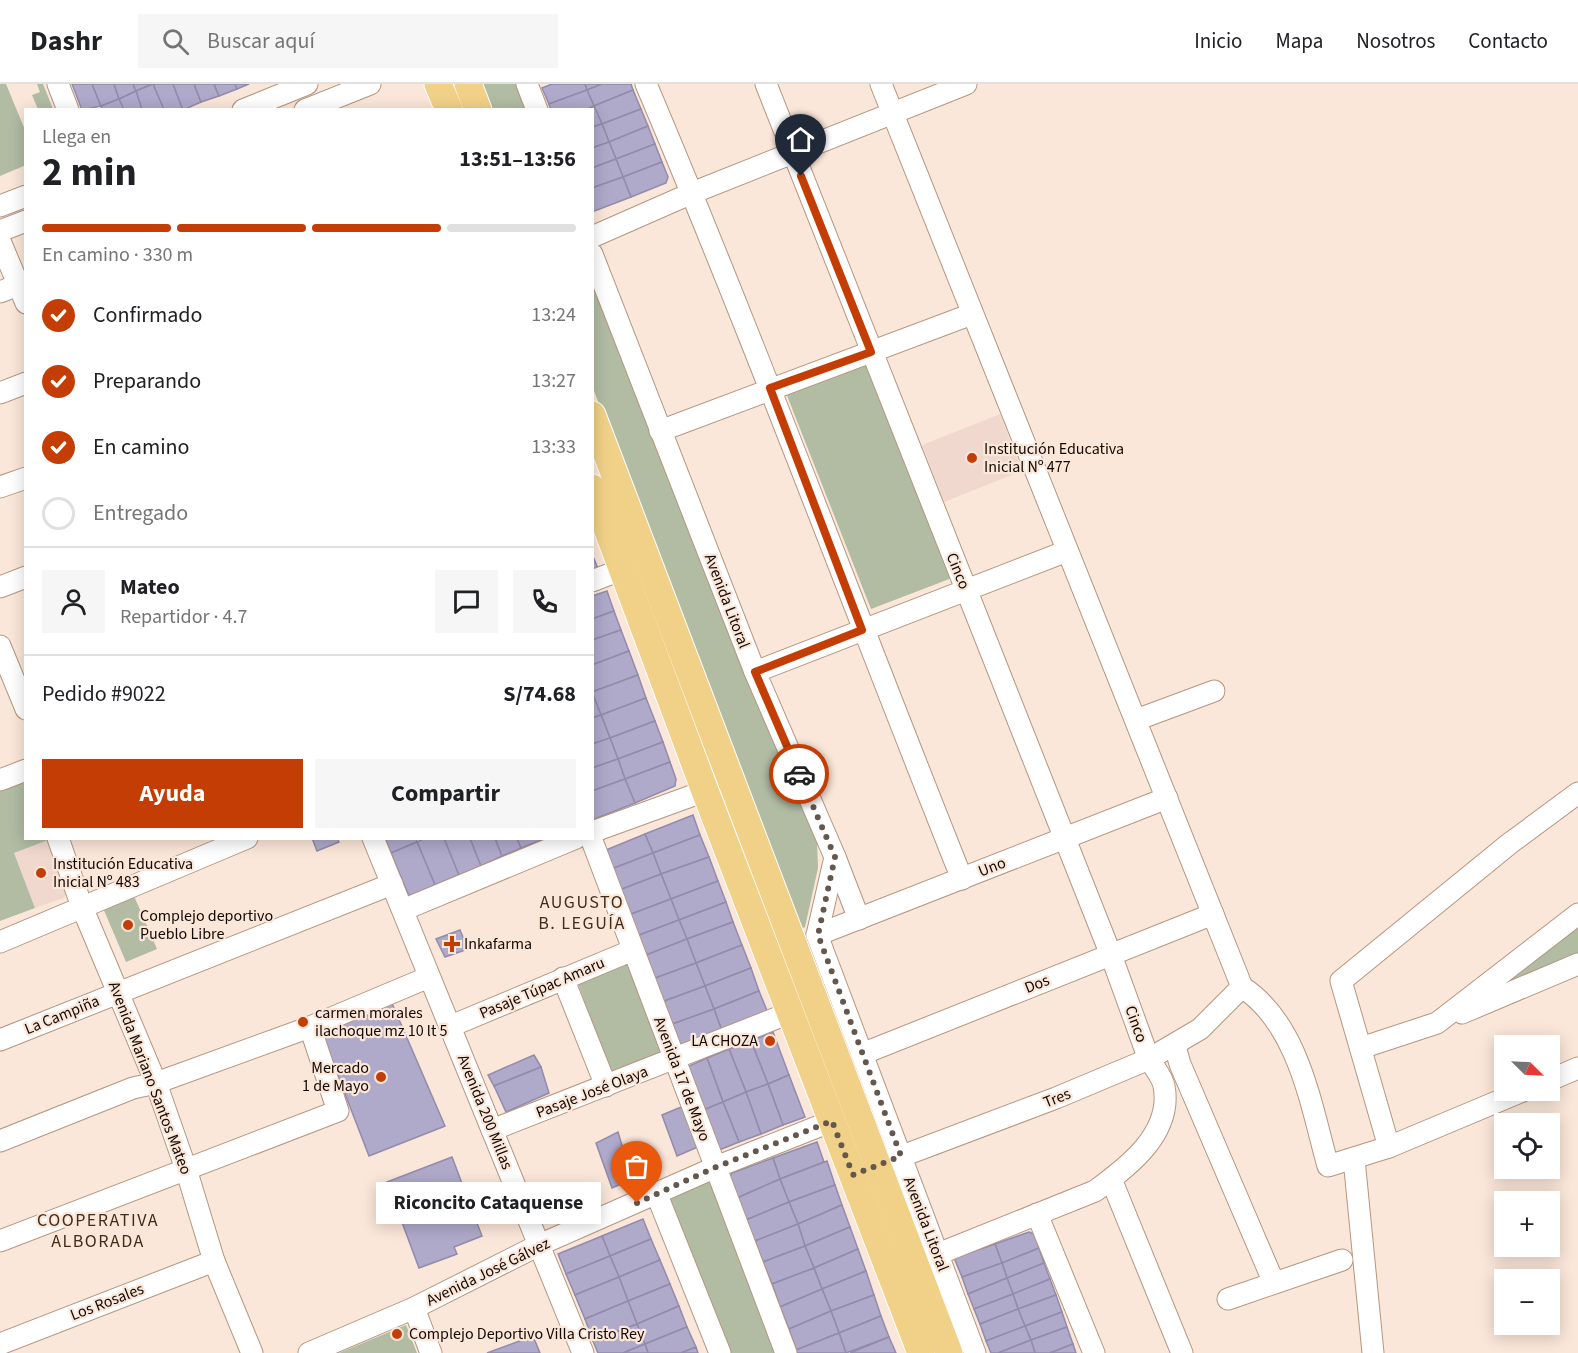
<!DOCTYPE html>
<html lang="es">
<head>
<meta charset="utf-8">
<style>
  :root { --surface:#fff; --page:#f6f6f6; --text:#202124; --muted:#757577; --line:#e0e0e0; --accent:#c43d04 }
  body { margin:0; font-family:"Source Sans 3",sans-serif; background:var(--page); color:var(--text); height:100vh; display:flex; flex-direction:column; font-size:22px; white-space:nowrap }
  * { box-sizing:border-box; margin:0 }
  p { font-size:20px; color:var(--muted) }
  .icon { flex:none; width:33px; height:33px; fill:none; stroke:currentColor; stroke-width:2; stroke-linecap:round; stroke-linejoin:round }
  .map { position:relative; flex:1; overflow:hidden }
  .panel { position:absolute; left:24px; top:24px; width:570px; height:732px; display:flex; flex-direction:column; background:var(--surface); border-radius:0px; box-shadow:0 3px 15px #0003 }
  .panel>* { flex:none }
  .needle { width:39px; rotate:114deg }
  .fabs { position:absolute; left:1494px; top:951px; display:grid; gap:12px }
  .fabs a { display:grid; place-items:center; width:66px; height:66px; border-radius:0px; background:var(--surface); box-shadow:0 3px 15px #0003; font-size:30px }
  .pin { position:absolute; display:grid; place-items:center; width:51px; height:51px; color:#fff; margin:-62px -26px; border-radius:50% 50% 50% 0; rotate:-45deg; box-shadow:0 0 6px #0007 }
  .pin .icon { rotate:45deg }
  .courier { position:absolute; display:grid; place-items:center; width:60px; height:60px; margin:-30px; border:4px solid #c43d04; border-radius:50%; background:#fff; color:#222; box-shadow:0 2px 8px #0007 }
  .bubble { position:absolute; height:42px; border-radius:0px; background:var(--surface); box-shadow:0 3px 15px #0003; font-size:20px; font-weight:700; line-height:42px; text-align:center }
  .summary em { font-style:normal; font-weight:700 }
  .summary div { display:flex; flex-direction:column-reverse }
  .summary { display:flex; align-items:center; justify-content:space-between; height:102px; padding:0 18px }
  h1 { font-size:39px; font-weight:700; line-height:45px }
  .bar { display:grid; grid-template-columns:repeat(4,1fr); gap:9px 6px; align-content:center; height:72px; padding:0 18px }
  .bar i { height:8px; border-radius:4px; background:var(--line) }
  .bar .current { background:var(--accent) }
  .bar p { grid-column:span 4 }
  .line { display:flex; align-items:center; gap:15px; padding:0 18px; border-top:2px solid var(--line) }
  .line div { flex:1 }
  .round { display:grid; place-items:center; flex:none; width:63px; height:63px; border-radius:0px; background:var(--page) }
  ol { padding:0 18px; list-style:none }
  li { display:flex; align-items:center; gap:18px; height:66px }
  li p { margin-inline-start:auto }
  li .icon { padding:6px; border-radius:50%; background:var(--accent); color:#fff; stroke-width:4 }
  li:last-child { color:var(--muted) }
  li i { width:33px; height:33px; border:3px solid var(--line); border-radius:50% }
  .cta { display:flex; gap:12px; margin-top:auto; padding:12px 18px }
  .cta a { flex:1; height:69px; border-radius:0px; background:var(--accent); color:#fff; font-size:24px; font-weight:700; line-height:69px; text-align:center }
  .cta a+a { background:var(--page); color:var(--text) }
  header { display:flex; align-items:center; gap:36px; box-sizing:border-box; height:84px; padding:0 30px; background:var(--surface); border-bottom:2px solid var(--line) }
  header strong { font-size:28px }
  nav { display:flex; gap:33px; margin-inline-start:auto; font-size:21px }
  .search { width:420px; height:54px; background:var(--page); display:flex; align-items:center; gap:15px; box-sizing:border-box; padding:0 21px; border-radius:0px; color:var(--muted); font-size:22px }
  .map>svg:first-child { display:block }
  .education { fill:#f0d8ce }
  .green { fill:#b1bca3 }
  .building { fill:#afa9ca; stroke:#928bab; stroke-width:1.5 }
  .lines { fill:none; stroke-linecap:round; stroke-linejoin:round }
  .minor-casing { stroke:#b49680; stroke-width:23 }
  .major-casing { stroke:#fff; stroke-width:29 }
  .minor { stroke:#fff; stroke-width:21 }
  .major { stroke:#f1d188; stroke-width:27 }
  .done { stroke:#64574e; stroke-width:6; stroke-dasharray:0 10.8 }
  .route { stroke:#c43d04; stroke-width:8 }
  .poi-dot { fill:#c43d04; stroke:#fbe7d9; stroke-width:2 }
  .labels { text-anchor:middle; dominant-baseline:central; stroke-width:4.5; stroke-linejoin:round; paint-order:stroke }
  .poi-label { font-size:16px; fill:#130903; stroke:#fbe7d9; text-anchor:start }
  .street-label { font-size:16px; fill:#130903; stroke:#fbe7d9 }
  .neighbourhood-label { font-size:18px; letter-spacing:1.5px; fill:#442c19; stroke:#fbe7d9 }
</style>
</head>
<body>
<header>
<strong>Dashr</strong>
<div class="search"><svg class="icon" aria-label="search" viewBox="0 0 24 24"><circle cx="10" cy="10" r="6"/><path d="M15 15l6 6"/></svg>Buscar aquí</div>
<nav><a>Inicio</a><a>Mapa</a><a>Nosotros</a><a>Contacto</a></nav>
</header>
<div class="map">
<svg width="1578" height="1269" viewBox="0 0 1578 1269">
  <rect width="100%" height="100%" fill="#fbe7d9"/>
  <g class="education">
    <path d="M1000 330 1022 387 944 418 922 361Z"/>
    <path d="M48 756 68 808 64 814 35 824 14 769Z"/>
  </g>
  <g class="green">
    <path d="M0 0H6L25 46 26 81 0 92Z"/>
    <path d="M37 0H43L53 25H38L32 11 40 8Z"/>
    <path d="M477 0H516L526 25H486Z"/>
    <path d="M592 193 817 758 818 784 805 843 799 846 593 304Z"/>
    <path d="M869 278 952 494 871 525 786 309Z"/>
    <path d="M22 698 25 701 26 754 48 756 14 769 35 824 0 837V707Z"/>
    <path d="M131 805 157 865 126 878 100 817Z"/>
    <path d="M1578 836V874L1487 911Z"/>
    <path d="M630 874 665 966 611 990 577 897Z"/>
    <path d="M714 1094 781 1269H728L668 1115Z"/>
    <path d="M406 1241 417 1269H339Z"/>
  </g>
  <g class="building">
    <path d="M72 0H92L101 22 82 26Z"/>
    <path d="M92 0H114L119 15 101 22Z"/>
    <path d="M114 0H133L136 7 119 15Z"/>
    <path d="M133 0H152L136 7Z"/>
    <path d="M153 0H173L183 26H164Z"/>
    <path d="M153 0 164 26H142L136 7Z"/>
    <path d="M173 0H194L201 18 183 26Z"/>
    <path d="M194 0H214L219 12 201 18Z"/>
    <path d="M214 0H235L237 5 219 12Z"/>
    <path d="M235 0H249L237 5Z"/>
    <path d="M552 0H585L587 6 549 20 542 4Z"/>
    <path d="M585 0H602L587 6Z"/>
    <path d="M602 0H631L633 6 594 22 587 6Z"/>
    <path d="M587 6 594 22 586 26H551L549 20Z"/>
    <path d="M633 6 641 25 602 40 594 22Z"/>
    <path d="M136 7 142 26H124L119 15Z"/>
    <path d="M119 15 124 26H102L101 22Z"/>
    <path d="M594 22 602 40 592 43V26H586Z"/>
    <path d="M641 25 648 42 609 58 602 40Z"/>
    <path d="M602 40 609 58 592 64V43Z"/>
    <path d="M648 42 655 60 616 75 609 58Z"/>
    <path d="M609 58 616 75 592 84V64Z"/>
    <path d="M655 60 662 78 623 93 616 75Z"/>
    <path d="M616 75 623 93 592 104V84Z"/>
    <path d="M662 78 668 93 666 99 631 113 623 93Z"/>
    <path d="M623 93 631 113 592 128V104Z"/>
    <path d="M592 470 599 487 592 490Z"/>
    <path d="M607 507 614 527 592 535V512Z"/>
    <path d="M614 527 621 546 592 556V535Z"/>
    <path d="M621 546 629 567 592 581V556Z"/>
    <path d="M629 567 638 591 592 608V581Z"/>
    <path d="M638 591 646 614 601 631 592 608Z"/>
    <path d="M592 608 601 631 592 634Z"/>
    <path d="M646 614 655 637 610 654 601 631Z"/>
    <path d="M601 631 610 654 592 660V634Z"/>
    <path d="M655 637 663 658 618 675 610 654Z"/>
    <path d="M610 654 618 675 592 684V660Z"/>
    <path d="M663 658 670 678 625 695 618 675Z"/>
    <path d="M618 675 625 695 592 707V684Z"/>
    <path d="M670 678 676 695 675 702 635 719 625 695Z"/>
    <path d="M625 695 635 719 592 736V707Z"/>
    <path d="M693 731 700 751 653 769 645 750Z"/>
    <path d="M645 750 653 769 609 786 606 766Z"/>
    <path d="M700 751 709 773 661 790 653 769Z"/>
    <path d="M312 754H337L339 758 317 767Z"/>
    <path d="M385 754H416L417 758 391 769Z"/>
    <path d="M425 754H444L459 791 435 801 417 758Z"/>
    <path d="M444 754H470L481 782 459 791Z"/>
    <path d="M470 754H495L502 772 481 782Z"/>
    <path d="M495 754H517L521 764 502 772Z"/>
    <path d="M517 754H541V756L521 764Z"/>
    <path d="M417 758 435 801 409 812 391 769Z"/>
    <path d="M653 769 661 790 617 807 609 786Z"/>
    <path d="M709 773 718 797 671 815 661 790Z"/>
    <path d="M661 790 671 815 626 832 617 807Z"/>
    <path d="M718 797 726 818 679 836 671 815Z"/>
    <path d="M671 815 679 836 634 853 626 832Z"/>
    <path d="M726 818 733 838 687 855 679 836Z"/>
    <path d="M679 836 687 855 641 873 634 853Z"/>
    <path d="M733 838 742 861 696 879 687 855Z"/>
    <path d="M460 846 468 865 445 873 436 855Z"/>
    <path d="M687 855 696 879 650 896 641 873Z"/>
    <path d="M742 861 751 884 705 902 696 879Z"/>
    <path d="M696 879 705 902 659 919 650 896Z"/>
    <path d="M751 884 759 907 714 925 705 902Z"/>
    <path d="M705 902 714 925 667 942 659 919Z"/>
    <path d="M759 907 768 929 722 947 714 925Z"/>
    <path d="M391 917 445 1042 369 1072 320 945Z"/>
    <path d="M714 925 722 947 681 965 667 942Z"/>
    <path d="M773 948 789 991 768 1000 751 957Z"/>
    <path d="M751 957 768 1000 746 1008 729 965Z"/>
    <path d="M729 965 746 1008 723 1018 707 974Z"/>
    <path d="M534 971 541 983 494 1002 488 991Z"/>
    <path d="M707 974 723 1018 701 1027 685 987 689 982Z"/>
    <path d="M541 983 549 1009 506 1028 494 1002Z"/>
    <path d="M789 991 805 1033 783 1041 768 1000Z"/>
    <path d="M768 1000 783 1041 761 1050 746 1008Z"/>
    <path d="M746 1008 761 1050 739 1058 723 1018Z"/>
    <path d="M723 1018 739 1058 722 1065 715 1062 701 1027Z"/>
    <path d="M686 1021 700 1062 677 1072 662 1031Z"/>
    <path d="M618 1048 632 1095 612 1104 596 1059Z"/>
    <path d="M817 1058 824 1078 780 1095 773 1074Z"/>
    <path d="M452 1073 482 1152 454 1163 457 1170 419 1184 387 1098Z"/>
    <path d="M773 1074 780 1095 737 1114 729 1094 732 1089Z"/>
    <path d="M827 1077 835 1101 789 1118 780 1095Z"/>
    <path d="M780 1095 789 1118 746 1136 737 1114Z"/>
    <path d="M835 1101 842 1121 798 1140 789 1118Z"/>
    <path d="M789 1118 798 1140 755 1157 746 1136Z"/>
    <path d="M842 1121 850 1143 805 1162 798 1140Z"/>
    <path d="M643 1135 651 1155 610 1172 602 1152Z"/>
    <path d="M798 1140 805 1162 763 1178 755 1157Z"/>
    <path d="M850 1143 858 1165 814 1184 805 1162Z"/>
    <path d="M1029 1148 1034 1150 1039 1164 1002 1179 995 1160Z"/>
    <path d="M602 1152 610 1172 566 1190 558 1170Z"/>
    <path d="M651 1155 660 1176 619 1193 610 1172Z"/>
    <path d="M995 1160 1002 1179 962 1193 955 1176 957 1173Z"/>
    <path d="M805 1162 814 1184 772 1200 763 1178Z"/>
    <path d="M1039 1164 1044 1179 1007 1194 1002 1179Z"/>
    <path d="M858 1165 866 1187 822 1205 814 1184Z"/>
    <path d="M610 1172 619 1193 575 1211 566 1190Z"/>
    <path d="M660 1176 670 1200 628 1217 619 1193Z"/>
    <path d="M1002 1179 1007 1194 968 1210 962 1193Z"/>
    <path d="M1044 1179 1050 1195 1013 1210 1007 1194Z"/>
    <path d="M814 1184 822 1205 780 1223 772 1200Z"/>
    <path d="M866 1187 874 1211 831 1227 822 1205Z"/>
    <path d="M619 1193 628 1217 585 1235 575 1211Z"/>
    <path d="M1007 1194 1013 1210 974 1225 968 1210Z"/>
    <path d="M1050 1195 1056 1211 1018 1225 1013 1210Z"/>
    <path d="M670 1200 679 1222 637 1240 628 1217Z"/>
    <path d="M822 1205 831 1227 789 1245 780 1223Z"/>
    <path d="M1013 1210 1018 1225 980 1240 974 1225Z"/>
    <path d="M874 1211 881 1232 839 1249 831 1227Z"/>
    <path d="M1056 1211 1062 1228 1025 1242 1018 1225Z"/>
    <path d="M628 1217 637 1240 593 1257 585 1235Z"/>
    <path d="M679 1222 687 1243 645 1260 637 1240Z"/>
    <path d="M1018 1225 1025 1242 986 1257 980 1240Z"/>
    <path d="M831 1227 839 1249 796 1266 789 1245Z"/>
    <path d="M1062 1228 1067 1243 1031 1256 1025 1242Z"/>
    <path d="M881 1232 889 1253 846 1269 839 1249Z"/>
    <path d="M637 1240 645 1260 623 1269H598L593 1257Z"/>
    <path d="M1025 1242 1031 1256 998 1269H991L986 1257Z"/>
    <path d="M687 1243 696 1263 681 1269H648L645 1260Z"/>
    <path d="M1067 1243 1073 1260 1050 1269H1035L1031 1256Z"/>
    <path d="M839 1249 846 1269H797L796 1266Z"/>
    <path d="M533 1252 540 1269H487Z"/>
    <path d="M889 1253 896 1269H850Z"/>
    <path d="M1031 1256 1035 1269H998Z"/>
    <path d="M645 1260 648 1269H623Z"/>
    <path d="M1073 1260 1076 1269H1050Z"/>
    <path d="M696 1263 698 1269H681Z"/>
  </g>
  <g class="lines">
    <defs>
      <g id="minor">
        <path d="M58 0 68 26"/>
        <path d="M527 0 537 26"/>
        <path d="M646 0C757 262 856 530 962 795"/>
        <path d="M766 0 1111 871C1123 904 1135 937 1147 970 1151 981 1162 991 1164 1002 1173 1049 1128 1083 1095 1107L938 1170"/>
        <path d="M881 0 1242 903C1299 940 1311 1022 1328 1082L1389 1063 1525 1006"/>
        <path d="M243 26 307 0"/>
        <path d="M305 26 370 0"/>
        <path d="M0 122 26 112"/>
        <path d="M0 147 26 137"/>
        <path d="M592 153 692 109 966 0"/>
        <path d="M0 157 26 219"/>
        <path d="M592 170 755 588 835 773 817 851 975 1269"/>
        <path d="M0 208 18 201"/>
        <path d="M0 309 26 299"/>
        <path d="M660 347 972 230"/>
        <path d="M0 403 26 394"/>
        <path d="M592 497 623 485"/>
        <path d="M0 503 26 493"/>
        <path d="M0 562 26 625"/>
        <path d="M755 588 1067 467"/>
        <path d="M1136 636 1214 607"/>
        <path d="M0 696 26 686"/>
        <path d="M592 748 705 707"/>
        <path d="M58 754 82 823 156 999 186 1085 214 1177 252 1269"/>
        <path d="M373 754 583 1269"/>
        <path d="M591 754 786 1269"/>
        <path d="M835 773 859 835"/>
        <path d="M403 826 576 754"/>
        <path d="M817 851 1167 714"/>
        <path d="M0 858 247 754"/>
        <path d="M563 894 606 1002"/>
        <path d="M1462 929 1578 880"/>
        <path d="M451 942 633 866"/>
        <path d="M0 956 392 800"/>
        <path d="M1175 962 1180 980 1274 1199"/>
        <path d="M1361 964 1437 939 1578 830"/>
        <path d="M862 970 1213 830"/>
        <path d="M1550 996 1578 984"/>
        <path d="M492 1046 792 928"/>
        <path d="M0 1057 133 1004 156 999 310 943 429 893"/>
        <path d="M1389 1063 1341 897 1509 760 1578 709"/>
        <path d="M1354 1075 1373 1269"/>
        <path d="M889 1077 1056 1014 1149 975 1200 945 1242 903"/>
        <path d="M1111 1095 1182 1269"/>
        <path d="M657 1111 720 1269"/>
        <path d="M1037 1130 1094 1269"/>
        <path d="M0 1157 338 1027 310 943"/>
        <path d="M1228 1215 1342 1176"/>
        <path d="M414 1224 431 1269"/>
        <path d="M0 1260 214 1177"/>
        <path d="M309 1269 414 1224 539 1161 716 1083 832 1037"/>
      </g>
      <g id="major">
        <path d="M438 0 449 26"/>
        <path d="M468 0 478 26"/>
        <path d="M592 331 949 1269"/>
        <path d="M592 404 705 707 921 1269"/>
      </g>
    </defs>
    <use href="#minor" class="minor-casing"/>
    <use href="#major" class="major-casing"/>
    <use href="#minor" class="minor"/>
    <use href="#major" class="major"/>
  </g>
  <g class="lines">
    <path class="done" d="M637 1119 716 1083 832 1037 853 1091 901 1072 818 851 835 773 799 690"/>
    <path class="route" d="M799 690 755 588 862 546 770 304 871 268 801 92"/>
  </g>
  <g class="poi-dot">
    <circle cx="972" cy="374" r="6"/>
    <circle cx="41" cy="789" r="6"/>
    <circle cx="128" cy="841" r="6"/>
    <path d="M449 851h6v6h6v6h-6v6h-6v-6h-6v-6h6z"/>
    <circle cx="303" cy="938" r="6"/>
    <circle cx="770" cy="957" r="6"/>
    <circle cx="381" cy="993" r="6"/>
    <circle cx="397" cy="1250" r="6"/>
  </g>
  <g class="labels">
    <g class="poi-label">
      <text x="984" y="365">Institución Educativa<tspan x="984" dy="18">Inicial Nº 477</tspan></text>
      <text x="53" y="780">Institución Educativa<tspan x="53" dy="18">Inicial Nº 483</tspan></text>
      <text x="140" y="832">Complejo deportivo<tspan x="140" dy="18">Pueblo Libre</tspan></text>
      <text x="464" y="860">Inkafarma</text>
      <text x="315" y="929">carmen morales<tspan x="315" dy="18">ilachoque mz 10 lt 5</tspan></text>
      <text x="758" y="957" text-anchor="end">LA CHOZA</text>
      <text x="369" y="984" text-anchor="end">Mercado<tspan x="369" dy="18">1 de Mayo</tspan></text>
      <text x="409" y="1250">Complejo Deportivo Villa Cristo Rey</text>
    </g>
    <g class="street-label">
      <text transform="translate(958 487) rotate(68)">Cinco</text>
      <text transform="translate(727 517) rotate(69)">Avenida Litoral</text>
      <text transform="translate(992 783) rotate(-21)">Uno</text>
      <text transform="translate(1037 900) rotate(-22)">Dos</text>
      <text transform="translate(542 904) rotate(-23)">Pasaje Túpac Amaru</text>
      <text transform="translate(62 931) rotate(-22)">La Campiña</text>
      <text transform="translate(1136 940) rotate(70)">Cinco</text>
      <text transform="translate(150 994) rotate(69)">Avenida Mariano Santos Mateo</text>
      <text transform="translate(682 995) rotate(69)">Avenida 17 de Mayo</text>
      <text transform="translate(592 1008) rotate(-21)">Pasaje José Olaya</text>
      <text transform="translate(1057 1014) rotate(-22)">Tres</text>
      <text transform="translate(485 1028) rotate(68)">Avenida 200 Millas</text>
      <text transform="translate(926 1140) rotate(69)">Avenida Litoral</text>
      <text transform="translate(488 1188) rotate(-26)">Avenida José Gálvez</text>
      <text transform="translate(107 1218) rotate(-21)">Los Rosales</text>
    </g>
    <g class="neighbourhood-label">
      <text x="582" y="818">AUGUSTO<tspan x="582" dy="21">B. LEGUÍA</tspan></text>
      <text x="98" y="1136">COOPERATIVA<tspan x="98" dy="21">ALBORADA</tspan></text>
    </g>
  </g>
</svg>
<div class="fabs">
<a><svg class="needle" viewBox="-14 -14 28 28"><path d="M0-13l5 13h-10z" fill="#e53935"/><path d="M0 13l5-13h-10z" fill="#757577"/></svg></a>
<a><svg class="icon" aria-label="locate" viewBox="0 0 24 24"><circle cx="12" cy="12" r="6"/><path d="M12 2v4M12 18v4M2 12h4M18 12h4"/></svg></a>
<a>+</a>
<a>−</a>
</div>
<div class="pin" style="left:637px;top:1119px;background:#ea580c"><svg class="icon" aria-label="bag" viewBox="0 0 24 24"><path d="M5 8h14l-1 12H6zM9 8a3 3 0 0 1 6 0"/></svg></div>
<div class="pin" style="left:801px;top:92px;background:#1f2937"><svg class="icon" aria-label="home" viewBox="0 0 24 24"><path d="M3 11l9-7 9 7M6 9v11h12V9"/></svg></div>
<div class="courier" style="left:799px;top:690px"><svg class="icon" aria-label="car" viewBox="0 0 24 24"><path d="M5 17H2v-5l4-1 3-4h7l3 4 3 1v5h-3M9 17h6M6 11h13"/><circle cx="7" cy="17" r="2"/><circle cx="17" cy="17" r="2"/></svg></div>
<div class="bubble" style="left:376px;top:1098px;width:225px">Riconcito Cataquense</div>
<section class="panel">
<div class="summary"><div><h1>2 min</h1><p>Llega en</p></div><em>13:51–13:56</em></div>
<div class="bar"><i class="current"></i><i class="current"></i><i class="current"></i><i></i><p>En camino · 330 m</p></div>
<ol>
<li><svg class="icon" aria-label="check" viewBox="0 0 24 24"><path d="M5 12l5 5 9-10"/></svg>Confirmado<p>13:24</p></li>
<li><svg class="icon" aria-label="check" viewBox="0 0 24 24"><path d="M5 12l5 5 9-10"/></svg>Preparando<p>13:27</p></li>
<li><svg class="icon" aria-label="check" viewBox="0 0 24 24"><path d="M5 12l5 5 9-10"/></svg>En camino<p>13:33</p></li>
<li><i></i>Entregado</li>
</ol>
<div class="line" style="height:108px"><a class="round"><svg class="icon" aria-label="person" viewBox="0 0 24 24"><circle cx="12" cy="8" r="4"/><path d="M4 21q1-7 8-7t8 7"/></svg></a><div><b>Mateo</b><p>Repartidor · 4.7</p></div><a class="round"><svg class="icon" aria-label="chat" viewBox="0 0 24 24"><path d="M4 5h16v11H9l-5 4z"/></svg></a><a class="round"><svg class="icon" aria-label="phone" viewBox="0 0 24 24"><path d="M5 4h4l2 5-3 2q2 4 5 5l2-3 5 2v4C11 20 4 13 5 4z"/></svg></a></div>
<div class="line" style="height:78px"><div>Pedido #9022</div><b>S/74.68</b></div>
<div class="cta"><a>Ayuda</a><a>Compartir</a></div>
</section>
</div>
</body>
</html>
